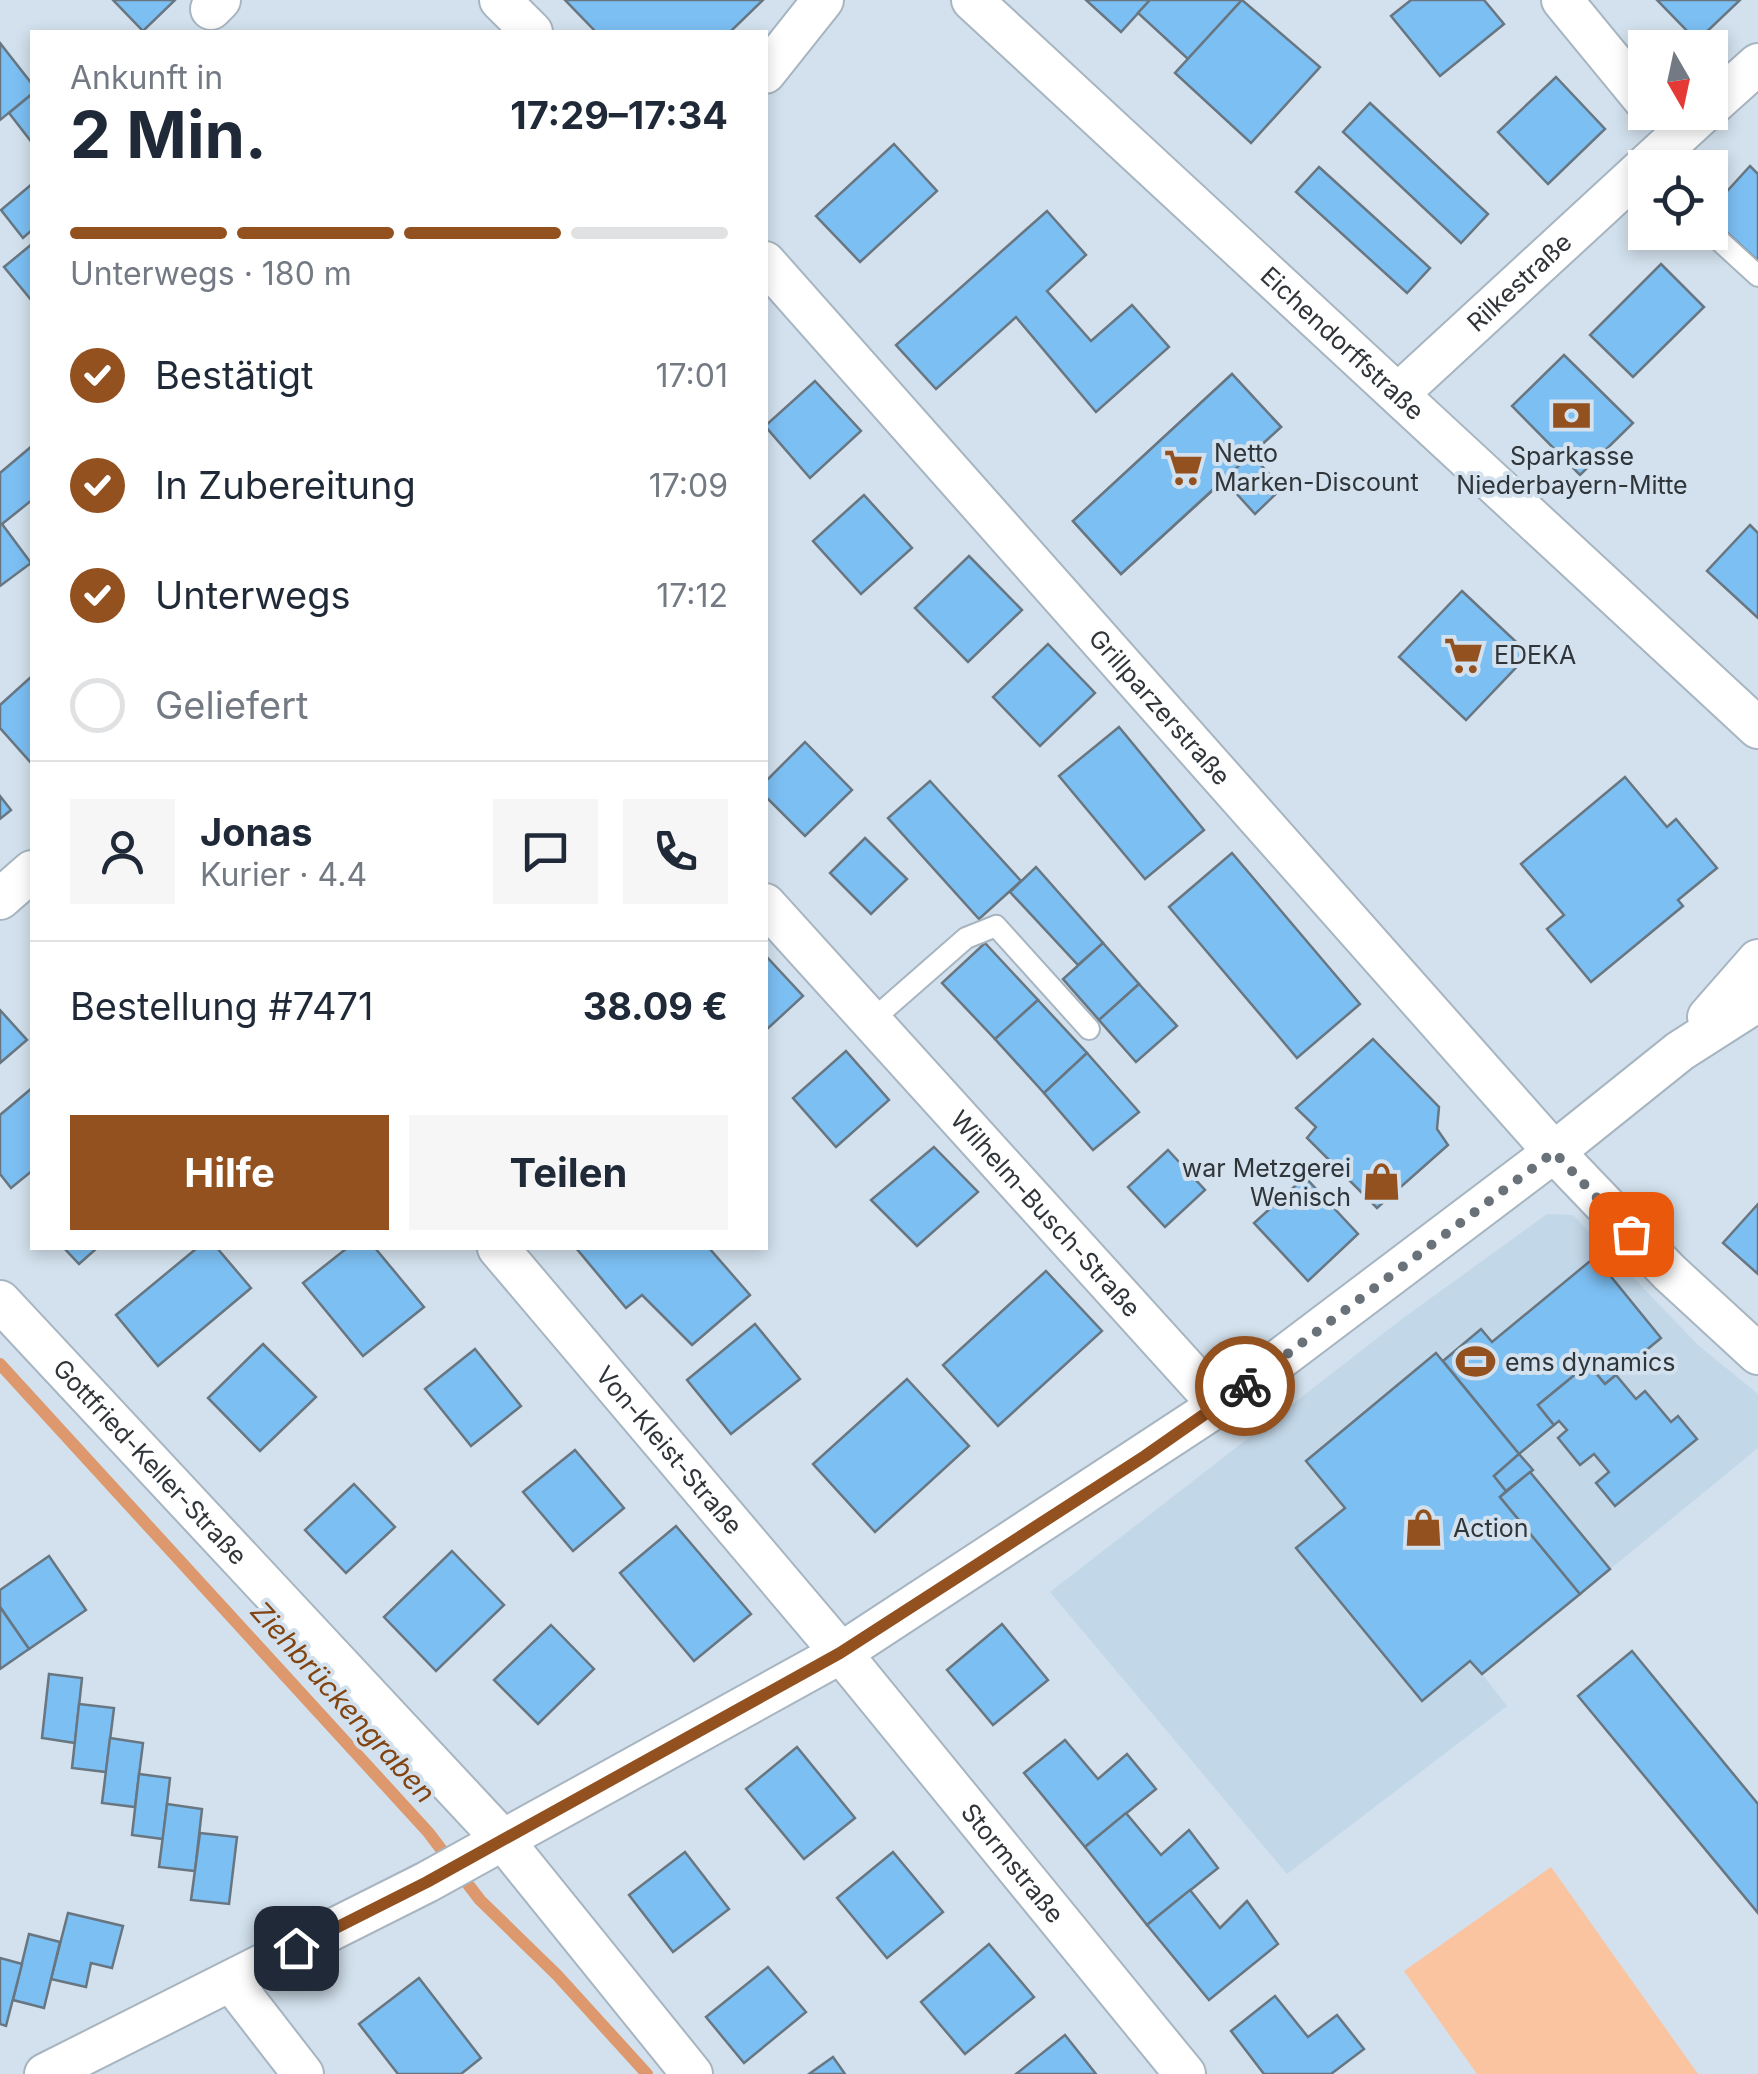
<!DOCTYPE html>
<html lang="de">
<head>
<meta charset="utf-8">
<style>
  :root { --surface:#fff; --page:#f6f6f7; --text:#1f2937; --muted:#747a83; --line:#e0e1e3; --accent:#935120 }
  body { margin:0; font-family:Inter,sans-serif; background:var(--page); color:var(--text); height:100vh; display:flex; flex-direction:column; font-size:38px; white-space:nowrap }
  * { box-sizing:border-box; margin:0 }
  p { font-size:32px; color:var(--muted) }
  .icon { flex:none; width:55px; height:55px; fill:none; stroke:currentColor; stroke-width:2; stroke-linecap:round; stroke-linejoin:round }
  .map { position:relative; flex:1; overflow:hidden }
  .side { position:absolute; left:30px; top:30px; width:738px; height:1220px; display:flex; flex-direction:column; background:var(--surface); border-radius:0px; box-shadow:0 5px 15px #0003 }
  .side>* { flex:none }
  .needle { width:65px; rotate:171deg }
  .controls { position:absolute; left:1628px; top:30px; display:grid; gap:20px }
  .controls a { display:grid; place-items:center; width:100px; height:100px; border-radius:0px; background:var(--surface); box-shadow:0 5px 15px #0003; font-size:50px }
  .pin { position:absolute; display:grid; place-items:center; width:85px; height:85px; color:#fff; margin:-42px; border-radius:20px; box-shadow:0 5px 15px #0006 }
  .courier { position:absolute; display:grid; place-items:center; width:100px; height:100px; margin:-50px; border:8px solid #935120; border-radius:50%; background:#fff; color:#222; box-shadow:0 2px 12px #0007 }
  .summary em { font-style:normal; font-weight:700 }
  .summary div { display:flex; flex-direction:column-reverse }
  .summary { display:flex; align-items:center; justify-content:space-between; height:170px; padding:0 40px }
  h1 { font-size:65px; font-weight:700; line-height:75px }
  .bar { display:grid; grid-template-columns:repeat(4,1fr); gap:15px 10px; align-content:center; height:120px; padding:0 40px }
  .bar i { height:12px; border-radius:8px; background:var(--line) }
  .bar .on { background:var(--accent) }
  .bar p { grid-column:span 4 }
  .line { display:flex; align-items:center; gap:25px; padding:0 40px; border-top:2px solid var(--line) }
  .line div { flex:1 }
  .round { display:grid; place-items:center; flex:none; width:105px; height:105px; border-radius:0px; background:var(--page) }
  ol { padding:0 40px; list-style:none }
  li { display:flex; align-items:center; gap:30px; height:110px }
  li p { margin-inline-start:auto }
  li .icon { padding:10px; border-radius:50%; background:var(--accent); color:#fff; stroke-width:4 }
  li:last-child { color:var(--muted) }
  li i { width:55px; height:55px; border:5px solid var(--line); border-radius:50% }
  .cta { display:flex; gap:20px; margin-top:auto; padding:20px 40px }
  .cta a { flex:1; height:115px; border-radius:0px; background:var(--accent); color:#fff; font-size:40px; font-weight:700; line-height:115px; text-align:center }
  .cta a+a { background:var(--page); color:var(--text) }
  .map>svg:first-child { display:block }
  .built { fill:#c2d7e8 }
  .green { fill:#fac4a1 }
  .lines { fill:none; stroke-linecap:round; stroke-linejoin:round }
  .stream { stroke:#dd996d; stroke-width:12 }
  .building { fill:#7cbff3; stroke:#687681; stroke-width:2.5 }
  .lane-casing { stroke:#a7b5c1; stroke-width:24 }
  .street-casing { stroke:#a7b5c1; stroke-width:44 }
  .lane { stroke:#fff; stroke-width:20 }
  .street { stroke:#fff; stroke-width:40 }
  .done { stroke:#697179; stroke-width:10; stroke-dasharray:0 18 }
  .route { stroke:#935120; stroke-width:12 }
  .labels { text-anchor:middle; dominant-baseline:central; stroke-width:8; stroke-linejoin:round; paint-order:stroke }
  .street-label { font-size:25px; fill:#30353a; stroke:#d2e1ed }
  .poi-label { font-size:25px; fill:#30353a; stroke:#d2e1ed; text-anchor:start }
  .water-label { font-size:28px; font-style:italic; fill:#814310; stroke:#d2e1ed }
</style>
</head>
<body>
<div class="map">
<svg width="1758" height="2074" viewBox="0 0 1758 2074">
  <rect width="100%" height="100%" fill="#d2e1ed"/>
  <path class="built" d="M1547 1214 1573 1215 1698 1345 1758 1394V1448L1482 1674 1507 1706 1287 1874 1050 1592 1402 1319Z"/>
  <path class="green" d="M1551 1867 1698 2074H1477L1404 1971Z"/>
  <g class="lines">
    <path class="stream" d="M0 1364 428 1832 480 1900 557 1975 647 2074"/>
  </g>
  <g class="building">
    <path d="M113 0H175L143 31Z"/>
    <path d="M565 0H763L730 32H596Z"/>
    <path d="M1086 0H1150L1121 32Z"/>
    <path d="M1150 0H1242L1188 59 1138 13Z"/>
    <path d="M1242 0 1320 67 1251 143 1175 73Z"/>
    <path d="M1411 0H1484L1504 24 1440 76 1391 16Z"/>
    <path d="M1657 0H1740L1697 41Z"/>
    <path d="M0 43 32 84V94L0 120Z"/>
    <path d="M1556 77 1605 129 1548 184 1498 132Z"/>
    <path d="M32 94V138L30 140 9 113Z"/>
    <path d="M1370 103 1488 214 1461 243 1343 132Z"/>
    <path d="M894 144 937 191 860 262 816 216Z"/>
    <path d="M1750 166 1758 174V261L1710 217V210Z"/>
    <path d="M1319 167 1430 268 1407 293 1296 192Z"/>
    <path d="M32 184V230L23 238 1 210Z"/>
    <path d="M1047 211 1086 255 1047 291 1091 341 1132 305 1169 347 1096 412 1016 317 936 389 896 345Z"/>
    <path d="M32 244V301L4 267Z"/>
    <path d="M1661 264 1704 307 1633 377 1590 335Z"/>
    <path d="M1564 355 1633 423 1580 475 1512 406Z"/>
    <path d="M1232 374 1281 427 1251 454 1282 488 1255 514 1224 480 1121 574 1073 521Z"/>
    <path d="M1232 374 1281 427 1121 574 1073 521Z"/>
    <path d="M815 381 861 431 810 478 765 426Z"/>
    <path d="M32 446V500L2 524 31 563 0 586V473Z"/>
    <path d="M864 495 912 548 861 594 813 541Z"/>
    <path d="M1750 525 1758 533V618L1707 571Z"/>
    <path d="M969 556 1022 610 968 662 915 608Z"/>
    <path d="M1462 591 1529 654 1466 720 1399 657Z"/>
    <path d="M1048 644 1095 693 1040 746 993 697Z"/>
    <path d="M32 676V764L0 728V705Z"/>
    <path d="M1119 727 1204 830 1145 879 1059 776Z"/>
    <path d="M805 742 852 790 805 836 765 796V782Z"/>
    <path d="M1625 777 1667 827 1676 819 1717 868 1678 900 1683 906 1591 982 1547 929 1564 915 1521 864Z"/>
    <path d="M930 781 1021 881 979 919 888 818Z"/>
    <path d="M0 796 11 810 0 819Z"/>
    <path d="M865 838 907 879 871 914 830 873Z"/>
    <path d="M1232 853 1360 1004 1297 1058 1169 907Z"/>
    <path d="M1036 867 1103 943 1078 965 1010 892Z"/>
    <path d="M985 943 1038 1000 995 1039 942 983Z"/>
    <path d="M1103 943 1139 984 1099 1020 1063 979Z"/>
    <path d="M765 955 803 996 765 1031Z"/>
    <path d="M1139 984 1177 1026 1136 1062 1099 1020Z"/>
    <path d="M1038 1000 1087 1053 1044 1093 995 1039Z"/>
    <path d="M0 1010 27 1040 0 1063Z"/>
    <path d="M1373 1039 1439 1107 1437 1129 1448 1145 1377 1208 1307 1138 1316 1127 1296 1108Z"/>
    <path d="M846 1051 889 1100 836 1147 793 1098Z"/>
    <path d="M1087 1053 1139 1112 1093 1150 1044 1093Z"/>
    <path d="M32 1088V1171L11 1188 0 1174V1115Z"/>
    <path d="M934 1147 978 1192 917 1246 871 1200Z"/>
    <path d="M1168 1150 1205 1190 1165 1227 1128 1187Z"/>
    <path d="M1305 1177 1358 1234 1308 1281 1254 1223Z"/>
    <path d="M1758 1204V1274L1723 1243Z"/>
    <path d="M64 1248H97L79 1264Z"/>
    <path d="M197 1248H217L251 1288 158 1366 116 1315Z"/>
    <path d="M347 1248H375L424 1307 363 1356 303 1283Z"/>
    <path d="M576 1248H709L750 1295 692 1345 642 1295 626 1308Z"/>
    <path d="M1595 1257 1661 1338 1605 1384 1588 1364 1538 1405 1554 1425 1519 1454 1443 1361 1481 1329 1492 1342Z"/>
    <path d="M1046 1271 1102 1331 998 1426 943 1365Z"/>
    <path d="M755 1324 800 1379 731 1434 687 1380Z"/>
    <path d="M263 1344 316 1397 260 1451 208 1398Z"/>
    <path d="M475 1349 521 1406 471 1446 425 1389Z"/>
    <path d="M1436 1353 1519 1454 1494 1476 1506 1491 1500 1497 1580 1594 1482 1674 1470 1661 1422 1701 1296 1548 1345 1508 1306 1461Z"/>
    <path d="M1588 1364 1605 1384 1616 1375 1636 1399 1645 1391 1671 1422 1678 1416 1697 1439 1615 1506 1596 1483 1609 1472 1594 1454 1580 1465 1558 1438 1567 1430 1559 1421 1554 1425 1538 1405Z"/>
    <path d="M907 1379 969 1446 875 1532 813 1464Z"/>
    <path d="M575 1450 624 1508 573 1551 523 1492Z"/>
    <path d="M1519 1454 1533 1470 1506 1491 1494 1476Z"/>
    <path d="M1530 1472 1610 1569 1580 1594 1500 1497Z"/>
    <path d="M354 1484 395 1527 346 1573 305 1530Z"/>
    <path d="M676 1526 751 1614 694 1661 620 1573Z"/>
    <path d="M452 1551 504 1605 436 1671 384 1617Z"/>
    <path d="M49 1556 86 1610 29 1649 0 1607V1590Z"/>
    <path d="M0 1607 29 1649 0 1669Z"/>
    <path d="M1002 1624 1048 1680 993 1725 947 1670Z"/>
    <path d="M551 1625 594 1669 538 1724 494 1680Z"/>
    <path d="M1632 1651 1758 1804V1913L1578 1696Z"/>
    <path d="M49 1674 82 1678 75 1743 42 1738Z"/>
    <path d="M79 1704 114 1708 106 1772 72 1768Z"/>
    <path d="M110 1738 143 1743 135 1807 102 1803Z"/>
    <path d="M1065 1740 1098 1779 1127 1754 1156 1789 1085 1847 1024 1773Z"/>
    <path d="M797 1747 855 1818 804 1859 746 1789Z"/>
    <path d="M139 1774 170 1778 163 1839 132 1835Z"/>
    <path d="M167 1804 202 1809 195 1871 159 1867Z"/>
    <path d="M1126 1813 1161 1855 1189 1830 1218 1868 1147 1925 1085 1847Z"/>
    <path d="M200 1833 237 1837 229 1904 191 1900Z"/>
    <path d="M685 1852 729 1909 673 1952 629 1895Z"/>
    <path d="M893 1852 943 1912 887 1958 837 1898Z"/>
    <path d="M1190 1890 1220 1928 1247 1901 1278 1944 1209 2000 1147 1925Z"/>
    <path d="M68 1913 123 1926 112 1968 91 1963 86 1987 51 1979Z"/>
    <path d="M29 1934 60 1942 44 2008 13 2000Z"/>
    <path d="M989 1944 1034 1997 965 2054 921 2002Z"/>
    <path d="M0 1958 22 1964 6 2026 0 2024Z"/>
    <path d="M768 1967 806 2012 744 2063 706 2017Z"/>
    <path d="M419 1978 481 2058 461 2074H398L359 2024Z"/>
    <path d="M1275 1996 1308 2037 1337 2015 1364 2049 1331 2074H1264L1231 2031Z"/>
    <path d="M1065 2035 1096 2074H1016Z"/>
    <path d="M833 2057 845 2074H809Z"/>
  </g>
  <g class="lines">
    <defs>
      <g id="lane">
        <path d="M1710 232 1758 276"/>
        <path d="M870 1022 966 938 996 926 1089 1029"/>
      </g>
      <g id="street">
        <path d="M500 0 532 32"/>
        <path id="s1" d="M972 0 1758 728"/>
        <path d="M1562 0 1645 101"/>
        <path d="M211 9 220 0"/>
        <path d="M765 73 823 0"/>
        <path d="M1710 107 1758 64"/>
        <path id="s2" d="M765 262 1554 1152 1669 1272 1758 1354"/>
        <path id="s3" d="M1398 394 1704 112"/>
        <path d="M0 899 32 871"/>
        <path id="s4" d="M765 904 1219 1405"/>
        <path d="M1708 1017 1758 960"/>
        <path id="s5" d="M498 1248 841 1653 1185 2074"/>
        <path id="s6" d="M0 1301 503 1840 692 2074"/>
        <path d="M231 1981 303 2074"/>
        <path d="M45 2074 427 1882 841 1653 1219 1405 1554 1152 1680 1051 1758 1001"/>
      </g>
    </defs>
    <use href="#lane" class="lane-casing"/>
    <use href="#street" class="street-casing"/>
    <use href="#lane" class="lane"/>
    <use href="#street" class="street"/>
  </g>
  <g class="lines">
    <path class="done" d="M1245 1386 1554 1152 1631 1234"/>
    <path class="route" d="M296 1948 427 1882 840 1653 1145 1456 1245 1386"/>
  </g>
  <defs>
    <symbol id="bank-bare" viewBox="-9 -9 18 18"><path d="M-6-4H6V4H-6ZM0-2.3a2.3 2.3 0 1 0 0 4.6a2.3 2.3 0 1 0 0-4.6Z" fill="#935120" stroke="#d2e1ed" stroke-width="2.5" paint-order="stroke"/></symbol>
    <symbol id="supermarket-bare" viewBox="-9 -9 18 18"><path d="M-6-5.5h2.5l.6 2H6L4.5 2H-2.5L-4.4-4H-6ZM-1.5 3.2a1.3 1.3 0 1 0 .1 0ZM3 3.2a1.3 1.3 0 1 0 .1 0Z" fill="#935120" stroke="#d2e1ed" stroke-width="2.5" paint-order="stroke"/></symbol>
    <symbol id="shop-bare" viewBox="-9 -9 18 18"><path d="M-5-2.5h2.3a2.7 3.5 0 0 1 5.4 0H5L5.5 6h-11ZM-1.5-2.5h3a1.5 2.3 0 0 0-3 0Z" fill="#935120" stroke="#d2e1ed" stroke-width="2.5" paint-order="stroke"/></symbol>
    <symbol id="stadium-bare" viewBox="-9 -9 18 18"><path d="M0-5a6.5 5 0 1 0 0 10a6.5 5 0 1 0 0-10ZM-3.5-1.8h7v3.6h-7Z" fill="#935120" stroke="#d2e1ed" stroke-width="2.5" paint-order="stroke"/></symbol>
  </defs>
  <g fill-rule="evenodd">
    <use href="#bank-bare" x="1544" y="388" width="55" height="55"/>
    <use href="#supermarket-bare" x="1156" y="440" width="55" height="55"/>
    <use href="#supermarket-bare" x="1436" y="628" width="55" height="55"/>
    <use href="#shop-bare" x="1354" y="1154" width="55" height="55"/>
    <use href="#stadium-bare" x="1448" y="1334" width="55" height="55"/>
    <use href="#shop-bare" x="1396" y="1500" width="55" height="55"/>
  </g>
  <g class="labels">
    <g class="street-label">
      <text stroke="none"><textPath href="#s3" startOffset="165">Rilkestraße</textPath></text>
      <text stroke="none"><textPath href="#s1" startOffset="505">Eichendorffstraße</textPath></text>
      <text stroke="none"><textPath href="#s2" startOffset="595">Grillparzerstraße</textPath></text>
      <text stroke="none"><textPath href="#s4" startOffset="418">Wilhelm-Busch-Straße</textPath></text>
      <text stroke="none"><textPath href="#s5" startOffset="265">Von-Kleist-Straße</textPath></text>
      <text stroke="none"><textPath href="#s6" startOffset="220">Gottfried-Keller-Straße</textPath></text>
      <text stroke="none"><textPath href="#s5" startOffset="802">Stormstraße</textPath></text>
    </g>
    <g class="poi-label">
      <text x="1214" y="453">Netto<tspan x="1214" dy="29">Marken-Discount</tspan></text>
      <text x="1572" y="456" text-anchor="middle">Sparkasse<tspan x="1572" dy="29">Niederbayern-Mitte</tspan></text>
      <text x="1494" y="655">EDEKA</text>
      <text x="1351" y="1168" text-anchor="end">war Metzgerei<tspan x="1351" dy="29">Wenisch</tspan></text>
      <text x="1505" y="1362">ems dynamics</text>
      <text x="1453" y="1528">Action</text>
    </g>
    <g class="water-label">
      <text transform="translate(343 1702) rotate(48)">Ziehbrückengraben</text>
    </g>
  </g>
</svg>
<div class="controls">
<a><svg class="needle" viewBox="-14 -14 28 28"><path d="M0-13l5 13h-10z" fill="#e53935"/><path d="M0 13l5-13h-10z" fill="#747a83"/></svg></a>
<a><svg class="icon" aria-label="locate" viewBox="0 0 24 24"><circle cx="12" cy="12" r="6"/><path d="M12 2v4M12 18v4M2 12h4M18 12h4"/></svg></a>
</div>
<div class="pin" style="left:1631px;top:1234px;background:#ea580c"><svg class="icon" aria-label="bag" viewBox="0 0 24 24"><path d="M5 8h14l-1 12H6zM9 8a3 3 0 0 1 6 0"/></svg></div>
<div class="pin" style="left:296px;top:1948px;background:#1f2937"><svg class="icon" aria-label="home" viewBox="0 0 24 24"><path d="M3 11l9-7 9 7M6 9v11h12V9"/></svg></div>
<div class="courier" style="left:1245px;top:1386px"><svg class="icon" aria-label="bike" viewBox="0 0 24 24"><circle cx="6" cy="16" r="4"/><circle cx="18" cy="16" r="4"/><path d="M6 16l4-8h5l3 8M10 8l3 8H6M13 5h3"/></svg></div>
<section class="side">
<div class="summary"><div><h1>2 Min.</h1><p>Ankunft in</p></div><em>17:29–17:34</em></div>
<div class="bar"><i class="on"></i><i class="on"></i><i class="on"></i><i></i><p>Unterwegs · 180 m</p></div>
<ol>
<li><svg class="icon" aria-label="check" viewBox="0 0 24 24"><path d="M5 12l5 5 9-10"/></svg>Bestätigt<p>17:01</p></li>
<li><svg class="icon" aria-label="check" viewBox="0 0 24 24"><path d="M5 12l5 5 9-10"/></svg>In Zubereitung<p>17:09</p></li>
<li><svg class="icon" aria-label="check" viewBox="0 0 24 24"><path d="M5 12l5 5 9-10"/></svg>Unterwegs<p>17:12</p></li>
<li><i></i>Geliefert</li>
</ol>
<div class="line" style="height:180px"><a class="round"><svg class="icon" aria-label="person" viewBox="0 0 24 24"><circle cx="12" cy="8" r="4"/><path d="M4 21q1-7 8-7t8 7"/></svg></a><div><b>Jonas</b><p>Kurier · 4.4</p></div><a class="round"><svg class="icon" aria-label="chat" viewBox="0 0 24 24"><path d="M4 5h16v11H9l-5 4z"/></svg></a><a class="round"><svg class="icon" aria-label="phone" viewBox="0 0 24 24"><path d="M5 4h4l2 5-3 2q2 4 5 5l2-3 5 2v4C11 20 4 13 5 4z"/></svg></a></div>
<div class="line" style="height:130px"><div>Bestellung #7471</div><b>38.09 €</b></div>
<div class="cta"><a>Hilfe</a><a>Teilen</a></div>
</section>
</div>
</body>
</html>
